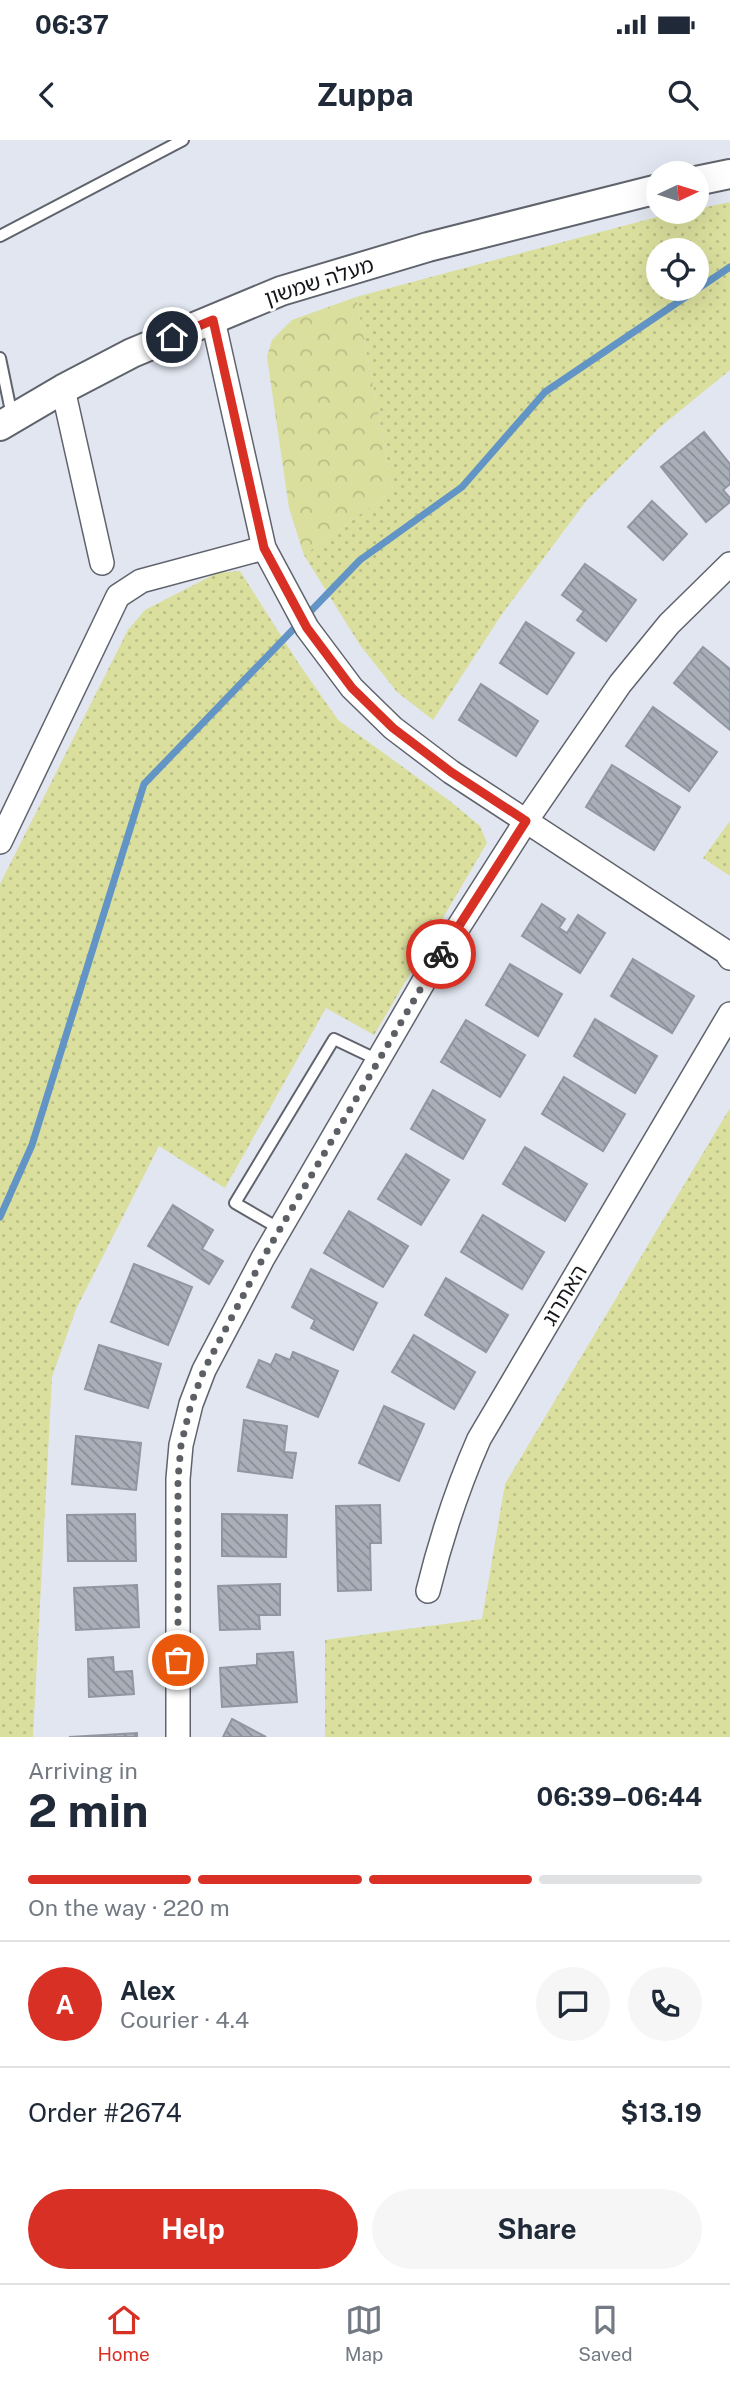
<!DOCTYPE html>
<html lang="en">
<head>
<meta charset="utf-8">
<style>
  :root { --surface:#fff; --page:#f6f6f7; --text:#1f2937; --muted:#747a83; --line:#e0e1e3; --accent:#d93025 }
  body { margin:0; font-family:"Public Sans","Noto Sans Hebrew",sans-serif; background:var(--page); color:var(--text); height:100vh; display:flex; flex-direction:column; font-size:26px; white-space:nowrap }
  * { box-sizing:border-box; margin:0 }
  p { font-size:23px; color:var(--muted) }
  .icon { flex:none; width:38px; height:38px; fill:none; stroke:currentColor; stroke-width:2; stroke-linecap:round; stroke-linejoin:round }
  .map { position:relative; height:1597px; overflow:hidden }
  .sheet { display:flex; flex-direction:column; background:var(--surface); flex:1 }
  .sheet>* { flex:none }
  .needle { width:46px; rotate:86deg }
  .fabs { position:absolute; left:646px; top:21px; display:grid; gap:14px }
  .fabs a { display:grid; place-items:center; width:63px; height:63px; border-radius:50%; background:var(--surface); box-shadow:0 7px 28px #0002; font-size:35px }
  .pin { position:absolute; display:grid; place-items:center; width:60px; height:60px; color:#fff; margin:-30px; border:4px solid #fff; border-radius:50%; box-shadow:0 2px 7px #0007 }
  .courier { position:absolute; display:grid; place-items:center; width:70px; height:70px; margin:-35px; border:5px solid #d93025; border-radius:50%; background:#fff; color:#222; box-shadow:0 2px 9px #0007 }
  .overview em { font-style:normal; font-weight:700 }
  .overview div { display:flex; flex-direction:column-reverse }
  .overview { display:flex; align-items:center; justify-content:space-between; height:119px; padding:0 28px }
  h1 { font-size:46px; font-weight:700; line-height:52px }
  .bar { display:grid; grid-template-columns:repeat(4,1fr); gap:10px 7px; align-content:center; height:84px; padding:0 28px }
  .bar i { height:9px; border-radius:5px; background:var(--line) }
  .bar .selected { background:var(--accent) }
  .bar p { grid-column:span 4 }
  .line { display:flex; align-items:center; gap:18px; padding:0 28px; border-top:2px solid var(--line) }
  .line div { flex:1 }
  .round { display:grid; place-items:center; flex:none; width:74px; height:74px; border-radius:37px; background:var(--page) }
  .button { display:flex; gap:14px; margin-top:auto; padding:14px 28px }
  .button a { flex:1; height:80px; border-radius:42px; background:var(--accent); color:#fff; font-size:28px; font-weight:700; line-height:80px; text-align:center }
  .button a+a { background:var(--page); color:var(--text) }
  .status { display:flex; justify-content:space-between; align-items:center; height:49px; padding:0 35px; background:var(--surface); direction:ltr }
  .status svg { height:19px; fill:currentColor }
  header { display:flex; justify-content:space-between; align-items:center; height:91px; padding:0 28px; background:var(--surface); font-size:32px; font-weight:700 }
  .dock { display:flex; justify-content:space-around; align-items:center; height:98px; border-top:2px solid var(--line); background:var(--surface); font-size:19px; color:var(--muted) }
  .dock a { display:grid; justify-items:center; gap:4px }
  .dock .selected { color:var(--accent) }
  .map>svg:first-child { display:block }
  .grass { fill:url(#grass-dots); fill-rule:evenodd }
  .park { fill:url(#park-crowns) }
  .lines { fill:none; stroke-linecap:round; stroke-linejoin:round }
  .stream { stroke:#6294c5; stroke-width:7 }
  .building { fill:url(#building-back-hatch); stroke:#9196a0; stroke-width:2 }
  .service-casing { stroke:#5f636c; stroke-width:14 }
  .minor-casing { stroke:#5f636c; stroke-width:26 }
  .tertiary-casing { stroke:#5f636c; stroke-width:32 }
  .service { stroke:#fff; stroke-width:10 }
  .minor { stroke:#fff; stroke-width:23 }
  .tertiary { stroke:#fff; stroke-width:28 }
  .done { stroke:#5c5f64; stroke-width:7; stroke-dasharray:0 12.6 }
  .route { stroke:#d93025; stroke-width:9 }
  .labels { text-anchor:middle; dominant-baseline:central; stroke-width:6; stroke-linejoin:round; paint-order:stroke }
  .street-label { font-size:21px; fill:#141619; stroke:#fff }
</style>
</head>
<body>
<div class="status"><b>06:37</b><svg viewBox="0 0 49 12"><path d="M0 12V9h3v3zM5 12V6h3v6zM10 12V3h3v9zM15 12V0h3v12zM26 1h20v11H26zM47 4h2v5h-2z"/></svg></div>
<header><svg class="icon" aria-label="back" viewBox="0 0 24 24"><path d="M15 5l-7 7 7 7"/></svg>Zuppa<svg class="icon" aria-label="search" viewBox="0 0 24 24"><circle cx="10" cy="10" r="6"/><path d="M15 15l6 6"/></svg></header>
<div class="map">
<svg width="730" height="1597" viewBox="0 0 730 1597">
  <defs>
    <pattern id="grass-dots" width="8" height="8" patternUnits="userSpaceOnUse" patternTransform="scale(1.75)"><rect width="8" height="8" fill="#dadf9d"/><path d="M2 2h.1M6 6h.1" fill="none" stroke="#babf87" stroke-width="1.8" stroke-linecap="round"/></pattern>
    <pattern id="park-crowns" width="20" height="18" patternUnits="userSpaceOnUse" patternTransform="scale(1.75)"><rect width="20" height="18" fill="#dadf9d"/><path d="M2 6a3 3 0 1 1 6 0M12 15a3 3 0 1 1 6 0" fill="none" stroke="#babf87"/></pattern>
    <pattern id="building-back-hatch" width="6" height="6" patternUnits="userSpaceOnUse" patternTransform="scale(1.75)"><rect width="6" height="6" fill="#a9afb8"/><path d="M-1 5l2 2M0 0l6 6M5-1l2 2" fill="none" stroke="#888d95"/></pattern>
  </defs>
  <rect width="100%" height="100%" fill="#e1e6f0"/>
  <g class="grass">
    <path d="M730 62V230L660 287 586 361 502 474 433 580 397 552 360 505 304 415 393 350 356 157 657 77 684 72H696L697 69ZM658 110H696V149H658Z"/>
    <path d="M240 431 299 524 338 580 451 662 480 686 487 703 374 895 326 868 225 1048 159 1006 76 1169 52 1237 33 1597H0V744L128 490 145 470 217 433Z"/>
    <path d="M730 681V736L703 718Z"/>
    <path d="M730 968V1597H325V1500L482 1479 505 1344Z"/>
  </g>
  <path class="park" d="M356 157 393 350 304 415 289 368 267 217 272 200 292 180Z"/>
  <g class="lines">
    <path class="stream" d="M0 1077 32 1005 144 644 360 420 462 347 545 252 730 127"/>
  </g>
  <g class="building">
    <path d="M704 292 730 324V344L723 350 730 358V362L706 382 661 327Z"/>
    <path d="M652 361 687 394 663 420 628 387Z"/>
    <path d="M585 424 636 460 606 501 577 480 584 471 562 455Z"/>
    <path d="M526 482 574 513 547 554 500 523Z"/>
    <path d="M703 507 730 529V590L674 543Z"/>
    <path d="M481 544 538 581 516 616 459 580Z"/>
    <path d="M653 567 717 612 689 651 626 606Z"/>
    <path d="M612 625 680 667 654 710 586 667Z"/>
    <path d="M542 764 565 779 559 788 567 793 578 775 605 793 580 833 522 796Z"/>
    <path d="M633 819 694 856 672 893 611 856Z"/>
    <path d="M510 824 562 854 538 896 486 865Z"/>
    <path d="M595 879 657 916 635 953 574 916Z"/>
    <path d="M466 880 525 915 500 957 441 922Z"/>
    <path d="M564 937 625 974 603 1011 542 974Z"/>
    <path d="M433 950 485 980 463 1019 411 989Z"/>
    <path d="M525 1007 587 1044 565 1081 503 1044Z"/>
    <path d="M406 1014 449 1040 421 1085 378 1059Z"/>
    <path d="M173 1065 213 1090 202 1109 223 1121 209 1144 148 1106Z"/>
    <path d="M349 1071 408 1106 383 1147 324 1113Z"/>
    <path d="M483 1075 544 1112 522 1149 461 1112Z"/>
    <path d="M134 1124 192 1147 168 1205 111 1182Z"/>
    <path d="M311 1129 377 1163 353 1210 311 1188 315 1180 292 1167Z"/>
    <path d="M446 1138 508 1175 486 1212 425 1175Z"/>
    <path d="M414 1195 475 1232 454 1269 392 1232Z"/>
    <path d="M99 1205 161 1224 148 1268 85 1249Z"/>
    <path d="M293 1212 338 1231 318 1277 247 1247 259 1220 271 1225 276 1214 290 1220Z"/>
    <path d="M384 1266 424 1284 399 1341 359 1323Z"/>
    <path d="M244 1280 287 1286 284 1312 296 1313 292 1338 238 1331Z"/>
    <path d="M76 1296 141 1303 136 1350 72 1344Z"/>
    <path d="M380 1365 381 1403H370L371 1450 338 1451 336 1366Z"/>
    <path d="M135 1374 136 1421H68L67 1375Z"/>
    <path d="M222 1374 287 1375 286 1417 222 1416Z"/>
    <path d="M280 1444V1475H259L260 1489 220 1490 218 1446Z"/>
    <path d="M137 1445 139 1487 76 1490 74 1448Z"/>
    <path d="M293 1512 297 1562 222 1567 220 1528 257 1525V1514Z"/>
    <path d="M113 1517 114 1532 132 1531 134 1554 89 1557 88 1519Z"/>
    <path d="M232 1579 266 1597H223Z"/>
    <path d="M137 1593V1597H69Z"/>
  </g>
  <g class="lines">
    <defs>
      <g id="service">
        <path d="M0 96 183 0"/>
        <path d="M0 218 12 276"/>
        <path d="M280 1089 235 1063 334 899 378 920"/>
      </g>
      <g id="minor">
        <path d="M213 180 264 408 307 488 352 548 393 588 451 632 726 812 730 818"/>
        <path d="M63 249 102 423"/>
        <path d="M0 702 118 456 141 441 264 408"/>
        <path d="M428 1451C441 1398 457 1349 479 1299L730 874"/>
        <path d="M178 1597V1339L181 1305 191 1264 204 1230 263 1118 424 841 526 681 620 544 669 484 730 424"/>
      </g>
      <g id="tertiary">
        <path d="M696 41 730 34"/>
        <path d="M0 286 63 249 132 213 281 151 428 107 658 49"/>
      </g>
    </defs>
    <use href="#service" class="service-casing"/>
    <use href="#minor" class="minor-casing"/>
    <use href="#tertiary" class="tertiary-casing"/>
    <use href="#service" class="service"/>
    <use href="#minor" class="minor"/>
    <use href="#tertiary" class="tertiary"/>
  </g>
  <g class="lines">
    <path class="done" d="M178 1520V1339L181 1305 191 1264 204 1230 263 1118 441 814"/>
    <path class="route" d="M172 197 213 180 264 408 307 488 352 548 393 588 451 632 526 681 441 814"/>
  </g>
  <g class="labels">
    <g class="street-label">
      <text transform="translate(319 141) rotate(-18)">מעלה שמשון</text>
      <text transform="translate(564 1155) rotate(-59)">האתרוג</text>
    </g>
  </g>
</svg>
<div class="fabs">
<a><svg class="needle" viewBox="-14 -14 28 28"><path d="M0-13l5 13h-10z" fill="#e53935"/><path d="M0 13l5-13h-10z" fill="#747a83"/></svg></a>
<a><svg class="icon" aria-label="locate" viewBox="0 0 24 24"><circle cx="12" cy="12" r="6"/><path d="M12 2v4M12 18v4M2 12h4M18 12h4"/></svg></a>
</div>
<div class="pin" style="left:178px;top:1520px;background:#ea580c"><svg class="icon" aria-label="bag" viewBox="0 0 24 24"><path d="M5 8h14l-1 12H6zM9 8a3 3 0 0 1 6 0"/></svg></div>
<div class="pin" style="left:172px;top:197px;background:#1f2937"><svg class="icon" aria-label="home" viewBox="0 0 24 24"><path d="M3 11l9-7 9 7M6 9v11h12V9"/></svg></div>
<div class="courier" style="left:441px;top:814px"><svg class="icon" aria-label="bike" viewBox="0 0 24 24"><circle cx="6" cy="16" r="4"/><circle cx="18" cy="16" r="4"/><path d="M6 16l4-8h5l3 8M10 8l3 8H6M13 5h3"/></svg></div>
</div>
<section class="sheet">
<div class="overview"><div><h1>2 min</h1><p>Arriving in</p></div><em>06:39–06:44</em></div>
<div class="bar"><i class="selected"></i><i class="selected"></i><i class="selected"></i><i></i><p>On the way · 220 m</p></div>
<div class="line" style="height:126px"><b class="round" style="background:var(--accent);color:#fff">A</b><div><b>Alex</b><p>Courier · 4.4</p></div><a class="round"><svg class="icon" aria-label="chat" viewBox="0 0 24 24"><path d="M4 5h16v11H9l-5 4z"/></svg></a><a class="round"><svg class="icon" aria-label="phone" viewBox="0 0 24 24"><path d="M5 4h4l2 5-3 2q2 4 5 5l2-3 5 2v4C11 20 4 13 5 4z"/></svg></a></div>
<div class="line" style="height:91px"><div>Order #2674</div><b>$13.19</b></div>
<div class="button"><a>Help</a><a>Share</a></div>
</section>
<nav class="dock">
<a class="selected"><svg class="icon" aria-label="home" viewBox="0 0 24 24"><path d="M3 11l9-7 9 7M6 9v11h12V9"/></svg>Home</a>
<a><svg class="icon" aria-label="map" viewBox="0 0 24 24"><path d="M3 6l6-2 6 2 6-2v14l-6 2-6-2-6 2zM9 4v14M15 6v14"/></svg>Map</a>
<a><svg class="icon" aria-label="saved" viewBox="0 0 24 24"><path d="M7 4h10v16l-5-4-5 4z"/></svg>Saved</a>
</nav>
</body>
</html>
